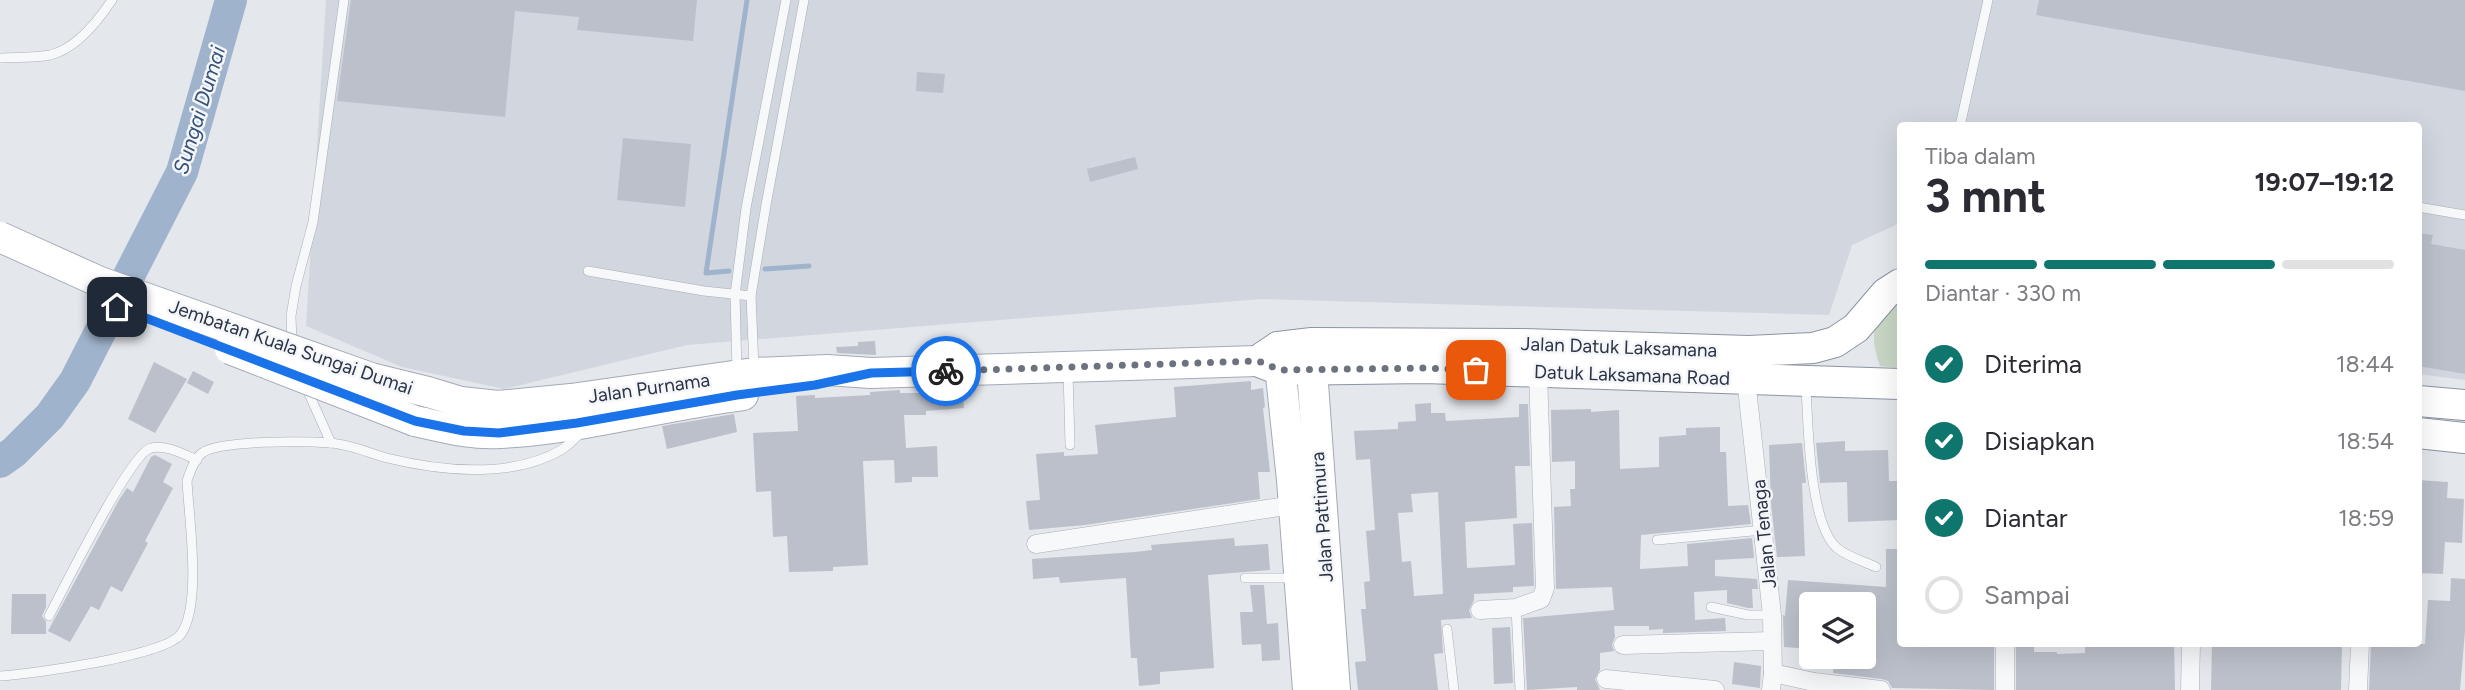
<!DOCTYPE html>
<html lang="id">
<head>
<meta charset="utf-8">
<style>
  :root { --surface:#fff; --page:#f2f2f3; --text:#2b2b33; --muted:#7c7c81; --line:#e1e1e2; --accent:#0f766e }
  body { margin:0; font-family:Figtree,sans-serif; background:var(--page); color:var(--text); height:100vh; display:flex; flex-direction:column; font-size:26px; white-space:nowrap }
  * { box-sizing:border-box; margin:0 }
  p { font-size:23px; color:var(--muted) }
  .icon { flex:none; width:38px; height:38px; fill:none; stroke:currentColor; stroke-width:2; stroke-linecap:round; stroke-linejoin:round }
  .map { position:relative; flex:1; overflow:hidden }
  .sheet { position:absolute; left:1897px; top:122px; width:525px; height:525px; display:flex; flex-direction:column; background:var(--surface); border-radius:7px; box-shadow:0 7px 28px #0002 }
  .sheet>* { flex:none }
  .controls { position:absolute; left:1799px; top:592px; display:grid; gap:14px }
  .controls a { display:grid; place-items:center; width:77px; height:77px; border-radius:7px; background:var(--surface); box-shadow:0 7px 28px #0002; font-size:35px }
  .pin { position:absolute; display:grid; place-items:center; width:60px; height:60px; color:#fff; margin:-30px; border-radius:14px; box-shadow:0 4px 10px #0006 }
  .courier { position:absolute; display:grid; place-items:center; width:70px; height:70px; margin:-35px; border:5px solid #1a73e8; border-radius:50%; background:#fff; color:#222; box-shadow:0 2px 9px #0007 }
  .head em { font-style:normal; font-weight:700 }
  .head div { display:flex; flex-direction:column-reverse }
  .head { display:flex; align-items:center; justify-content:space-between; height:119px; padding:0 28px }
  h1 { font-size:46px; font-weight:700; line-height:52px }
  .bar { display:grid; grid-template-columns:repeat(4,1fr); gap:10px 7px; align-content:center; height:84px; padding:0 28px }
  .bar i { height:9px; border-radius:5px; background:var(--line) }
  .bar .on { background:var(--accent) }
  .bar p { grid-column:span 4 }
  ol { padding:0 28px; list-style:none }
  li { display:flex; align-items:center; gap:21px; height:77px }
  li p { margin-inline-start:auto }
  li .icon { padding:7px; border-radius:50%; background:var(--accent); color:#fff; stroke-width:4 }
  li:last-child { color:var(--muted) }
  li i { width:38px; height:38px; border:4px solid var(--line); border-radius:50% }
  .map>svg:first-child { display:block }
  .built { fill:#d2d6de }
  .green { fill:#c9d6c5 }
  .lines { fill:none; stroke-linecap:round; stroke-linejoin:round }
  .stream { stroke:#9fb4cc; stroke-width:5 }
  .river { stroke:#9fb4cc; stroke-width:32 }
  .building { fill:#bbc0ca; fill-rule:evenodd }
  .service-casing { stroke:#a9aeb7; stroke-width:10 }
  .minor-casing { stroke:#a9aeb7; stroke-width:19 }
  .primary-casing { stroke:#a3abb8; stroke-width:32 }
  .trunk-casing { stroke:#8b94a3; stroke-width:32 }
  .service { stroke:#f7f8fa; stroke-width:9 }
  .minor { stroke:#f7f8fa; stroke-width:18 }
  .primary { stroke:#fff; stroke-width:30 }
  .trunk { stroke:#fff; stroke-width:30 }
  .primary-bridge-casing { stroke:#a3abb8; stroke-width:32; stroke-linecap:butt }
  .primary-bridge { stroke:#fff; stroke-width:30 }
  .done { stroke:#6c737f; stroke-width:7; stroke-dasharray:0 12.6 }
  .route { stroke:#1a73e8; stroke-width:9 }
  .labels { text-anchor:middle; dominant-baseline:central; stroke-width:5; stroke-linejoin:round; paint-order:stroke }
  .street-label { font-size:19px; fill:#2b3445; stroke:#f4f6f9 }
  .water-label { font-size:21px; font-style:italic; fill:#34527a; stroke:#f4f6f9 }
</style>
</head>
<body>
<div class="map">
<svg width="2465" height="690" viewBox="0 0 2465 690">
  <rect width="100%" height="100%" fill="#e4e7ec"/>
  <path class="built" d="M326 0H2465V380L2419 374 2418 126H1900V223L1852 245 1829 315 1262 299 687 345 504 389 402 367 306 326Z"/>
  <path class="green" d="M1900 287V368L1880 366C1866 326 1878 318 1900 287Z"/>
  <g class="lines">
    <g class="stream">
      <path d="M765 269 809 266"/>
      <path d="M729 271 706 273 747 0"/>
    </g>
    <path class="river" d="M0 462 14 452 50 416 75 381 182 172 231 0"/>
  </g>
  <g class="building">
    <path d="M351 0H697L693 41 577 30 579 17 515 11 505 117 337 101Z"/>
    <path d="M2039 0H2465V91L2036 15Z"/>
    <path d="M917 72 945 74 943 93 916 91Z"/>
    <path d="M623 138 691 144 685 207 617 200Z"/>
    <path d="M1135 157 1138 169 1090 182 1087 169Z"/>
    <path d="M2418 233 2433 235 2431 244 2465 250V374L2418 366Z"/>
    <path d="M875 341 876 355 837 353 836 347 858 346V342Z"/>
    <path d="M154 362 187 379 155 433 128 419Z"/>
    <path d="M193 371 214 382 208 394 187 383Z"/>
    <path d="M1251 381V390L1263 388 1265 407 1263 408 1270 472H1258L1260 499 1085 525 1029 530 1026 501 1040 500 1036 454 1064 452V456L1098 454 1095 425 1176 417 1174 387Z"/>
    <path d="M900 390V393H926V396L963 394 964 408 926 411V415H904L906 448 937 446 938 477H912V482L895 483 894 460 863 461 868 565 833 567V571L789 572 787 536 773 537 771 491 756 492 753 433 798 431 796 396 815 395V398L870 395V392Z"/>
    <path d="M1431 403V413H1445L1446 421 1519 417V404H1528L1530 466H1515L1517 518 1465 522 1467 568 1515 565 1513 524 1532 523 1534 586 1513 587V592L1474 594V600L1469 610 1472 618 1441 620 1443 653 1434 654 1438 690H1358L1355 662 1366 661 1361 609H1366L1364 582 1370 581 1366 531 1375 530 1370 459 1356 460 1354 431 1398 429V422L1416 421 1415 404ZM1438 492 1443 594 1414 596 1411 561 1402 562 1398 513 1413 512 1411 494Z"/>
    <path d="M1591 409V412L1619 410 1620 469 1659 467V437L1686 435V428L1720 427V452H1726L1728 506 1748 505 1751 524 1641 535 1640 566V569L1688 566 1687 544 1752 538 1754 558 1715 560V576L1757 579 1758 589H1752L1753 608H1748L1727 603V590L1694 592 1695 620 1725 618 1726 631 1663 633V629L1649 630V626H1614L1615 637 1612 645 1614 651 1600 653V670L1595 679 1600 690H1577V687L1527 690 1523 618 1614 610 1612 587 1556 589 1554 507 1571 506 1570 489H1575V461L1552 462 1551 410Z"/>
    <path d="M734 414 737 432 667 449 662 426Z"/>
    <path d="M1845 441V451L1888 450 1889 481H1900V520L1848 522 1847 482 1820 483 1816 443Z"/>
    <path d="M1802 443 1806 483H1802L1805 556 1777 557 1771 504 1769 445Z"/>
    <path d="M155 455 172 464 163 482 173 488 145 541 148 543 122 592 111 586 99 610 91 606 70 642 48 631 119 500 127 488 133 492 151 457Z"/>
    <path d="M2418 480 2448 482 2447 498 2464 499 2462 543 2445 542 2443 574 2418 573Z"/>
    <path d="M1234 538 1235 546 1268 544 1270 570 1208 575 1214 668 1160 672V684L1139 686 1137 658H1131L1126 578 1060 583 1059 577 1033 579 1032 559 1135 552 1152 550 1151 545Z"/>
    <path d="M1886 549H1900V644H1994V690L1892 688 1888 681 1882 679 1833 673 1834 656H1864V604H1811V649L1784 647 1783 615 1785 616 1788 580 1886 587Z"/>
    <path d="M2451 578 2465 579V631L2460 690H2369L2371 644H2425L2428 600 2450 601Z"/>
    <path d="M1250 585H1264L1267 624 1278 623 1280 660 1262 661 1261 644 1242 645 1240 612H1253Z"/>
    <path d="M12 594H46V607L42 616 46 622V634H11Z"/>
    <path d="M1510 627 1513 683 1494 684 1492 628Z"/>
    <path d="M2016 644H2034V652H2057V654L2085 653V644H2174L2175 690H2016Z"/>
    <path d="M2212 644H2342L2341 690H2211Z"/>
    <path d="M1734 662 1761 666 1760 688 1732 684Z"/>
  </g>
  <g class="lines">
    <defs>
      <g id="service">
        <path d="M0 58C16 57 35 58 50 55 76 49 98 21 112 0"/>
        <path d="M1960 126 1988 0"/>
        <path d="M2418 207 2465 215"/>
        <path d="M588 271 704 291 751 296"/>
        <path d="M292 344 291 316 296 286 313 222 344 0"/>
        <path d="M754 368 751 296 766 205 804 0"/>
        <path d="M1068 371 1070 445"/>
        <path d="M737 372 735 295 746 208 786 0"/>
        <path d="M1806 386C1808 423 1809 524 1837 548 1848 557 1863 561 1876 567"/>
        <path d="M306 387 331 443"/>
        <path d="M1657 540 1763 530"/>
        <path d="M1245 578H1296"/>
        <path d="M1711 607 1748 615H1772"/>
        <path d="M1516 608 1520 690"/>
        <path d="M49 616C63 590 130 453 151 448 166 444 185 455 197 460"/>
        <path d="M1447 629 1454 690"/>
        <path d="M0 676C31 674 165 656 181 634 202 604 189 519 187 481 190 472 194 459 202 453 220 440 306 441 330 443 349 444 369 453 387 458 440 471 511 479 561 450 568 446 574 439 581 433"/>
      </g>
      <g id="minor">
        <path d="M1746 379 1772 615 1773 673 1771 690"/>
        <path d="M1036 544 1293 505"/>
        <path d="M1480 610 1516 608 1541 599 1545 588 1538 372"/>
        <path d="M1623 645 1772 641"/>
        <path d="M1773 673 1814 682 1881 690"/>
        <path d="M1606 679 1715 690"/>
        <path d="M2005 690V644"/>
        <path d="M2190 690 2191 644"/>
        <path d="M2358 690 2360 644"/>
      </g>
      <g id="primary">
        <path d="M1312 344V370L1335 690"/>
        <path d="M1278 347 1292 480 1308 690"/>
        <path d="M428 392 461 402 498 406 571 399 754 373 827 370 871 373 1257 361"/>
        <path d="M415 421C443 427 471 435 500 433 580 429 663 405 743 395"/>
      </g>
      <g id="trunk">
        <path d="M1257 361 1278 347 1312 343 1521 344 1748 351 1813 348 1835 342 1856 328 1886 293 1900 284"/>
        <path d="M1257 361 1280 370 1425 368 1900 384"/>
        <path d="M2418 401 2465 405"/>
        <path d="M2418 433 2465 438"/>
      </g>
    </defs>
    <use href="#service" class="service-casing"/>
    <use href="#minor" class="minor-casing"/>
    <use href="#primary" class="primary-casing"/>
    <use href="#trunk" class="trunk-casing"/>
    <use href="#service" class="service"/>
    <use href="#minor" class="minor"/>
    <use href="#primary" class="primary"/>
    <use href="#trunk" class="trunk"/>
    <defs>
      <g id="primary-bridge">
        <path d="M0 237 100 282 371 378 428 392"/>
        <path d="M230 349 415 421"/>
      </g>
    </defs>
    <use href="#primary-bridge" class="primary-bridge-casing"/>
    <use href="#primary-bridge" class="primary-bridge"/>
  </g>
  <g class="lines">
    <path class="done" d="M946 371 1258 361 1280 370 1425 368 1476 370"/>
    <path class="route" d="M117 307 415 421 464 431 499 433 577 423 737 395 815 385 871 373 946 371"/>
  </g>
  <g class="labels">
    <g class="street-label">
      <text transform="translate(291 347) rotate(19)">Jembatan Kuala Sungai Dumai</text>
      <text transform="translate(1619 347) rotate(2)">Jalan Datuk Laksamana</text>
      <text transform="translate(1632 375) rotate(2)">Datuk Laksamana Road</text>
      <text transform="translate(649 388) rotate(-8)">Jalan Purnama</text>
      <text transform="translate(1322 517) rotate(-94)">Jalan Pattimura</text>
      <text transform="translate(1764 534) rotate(-96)">Jalan Tenaga</text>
    </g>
    <g class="water-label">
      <text transform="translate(199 110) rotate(-73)">Sungai Dumai</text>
    </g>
  </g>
</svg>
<div class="controls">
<a><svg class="icon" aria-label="layers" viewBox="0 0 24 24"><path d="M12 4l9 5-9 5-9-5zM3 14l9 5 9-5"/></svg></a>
</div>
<div class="pin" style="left:1476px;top:370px;background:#ea580c"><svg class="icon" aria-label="bag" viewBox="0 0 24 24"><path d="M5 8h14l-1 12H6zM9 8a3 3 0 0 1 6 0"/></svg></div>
<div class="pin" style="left:117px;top:307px;background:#1f2937"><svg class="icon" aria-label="home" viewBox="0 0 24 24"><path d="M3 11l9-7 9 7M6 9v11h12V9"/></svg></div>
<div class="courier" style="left:946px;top:371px"><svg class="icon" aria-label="bike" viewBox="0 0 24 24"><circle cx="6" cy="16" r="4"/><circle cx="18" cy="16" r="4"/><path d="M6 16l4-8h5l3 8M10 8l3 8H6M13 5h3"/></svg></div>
<section class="sheet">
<div class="head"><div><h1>3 mnt</h1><p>Tiba dalam</p></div><em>19:07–19:12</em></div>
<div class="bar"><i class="on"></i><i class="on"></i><i class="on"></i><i></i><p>Diantar · 330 m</p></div>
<ol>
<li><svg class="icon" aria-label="check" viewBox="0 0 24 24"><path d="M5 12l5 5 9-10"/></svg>Diterima<p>18:44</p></li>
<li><svg class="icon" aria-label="check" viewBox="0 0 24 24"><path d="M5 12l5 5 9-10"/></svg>Disiapkan<p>18:54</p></li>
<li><svg class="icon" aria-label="check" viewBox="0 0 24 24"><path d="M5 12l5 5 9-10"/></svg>Diantar<p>18:59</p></li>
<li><i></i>Sampai</li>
</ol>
</section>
</div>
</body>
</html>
